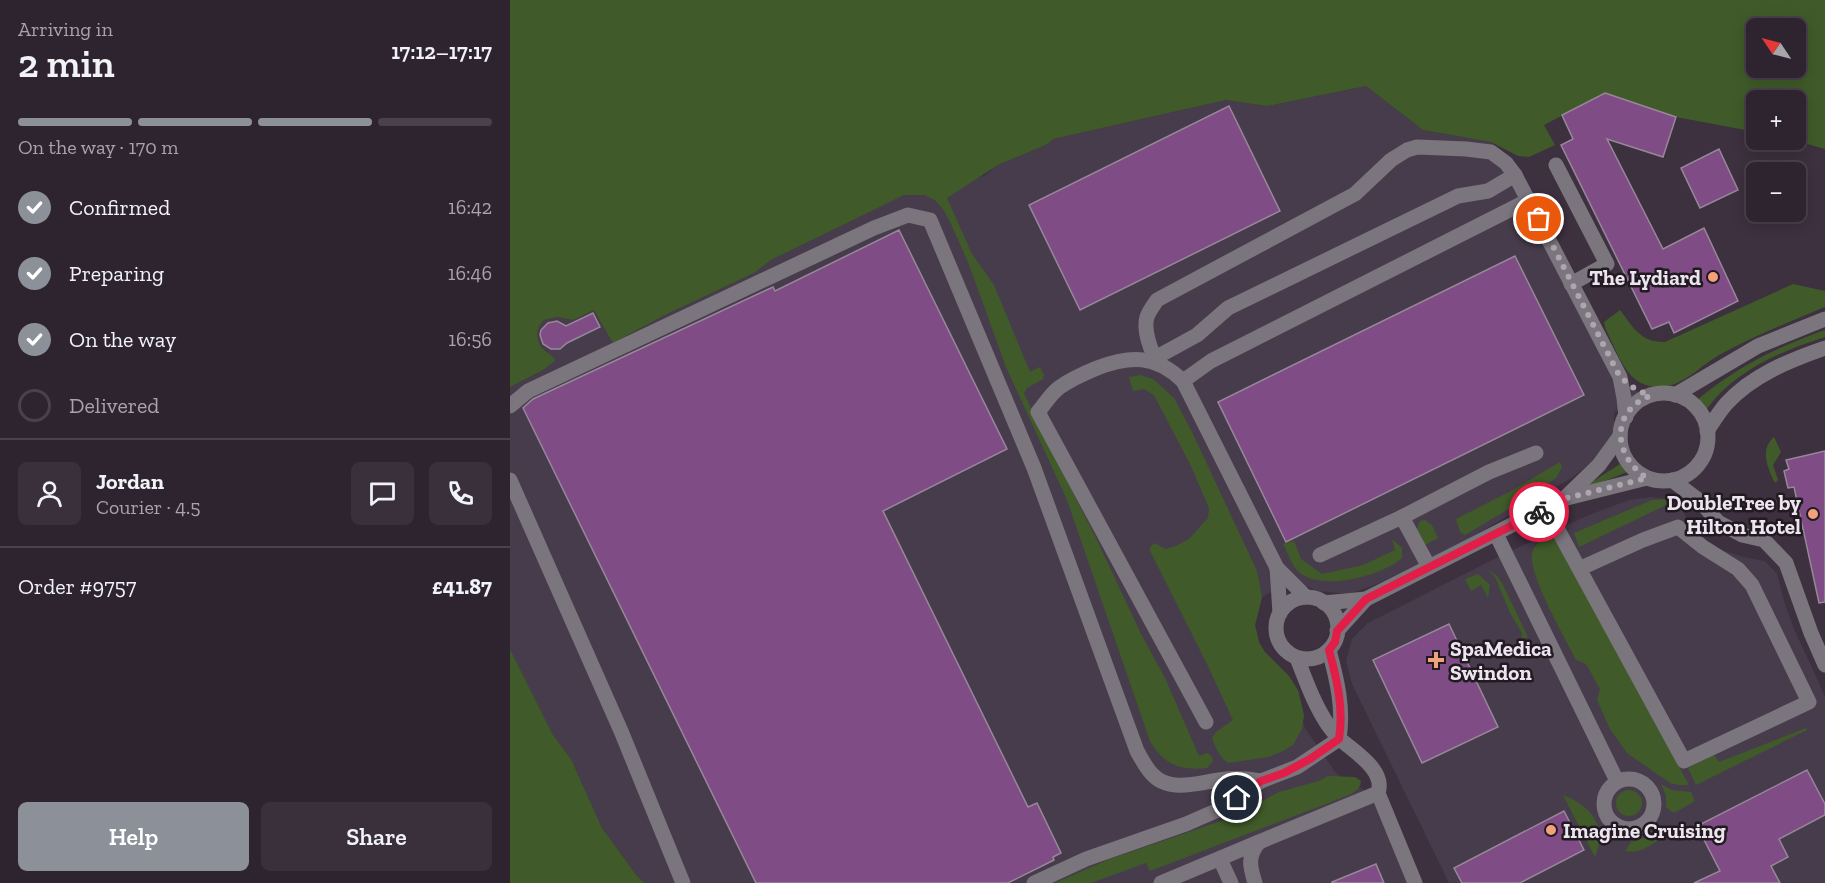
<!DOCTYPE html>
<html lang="en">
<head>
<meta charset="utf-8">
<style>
  :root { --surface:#2e242f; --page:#3a303b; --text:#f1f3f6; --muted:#a7a4aa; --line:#49414b; --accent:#8c9099 }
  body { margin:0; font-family:"Zilla Slab",serif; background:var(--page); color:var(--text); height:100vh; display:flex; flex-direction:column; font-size:22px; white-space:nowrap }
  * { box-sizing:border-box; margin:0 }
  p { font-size:20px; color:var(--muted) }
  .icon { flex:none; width:33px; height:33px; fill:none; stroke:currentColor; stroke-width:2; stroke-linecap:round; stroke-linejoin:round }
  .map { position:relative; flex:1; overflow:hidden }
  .details { display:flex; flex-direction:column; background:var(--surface); width:510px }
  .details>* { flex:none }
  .needle { width:39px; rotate:305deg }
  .tools { position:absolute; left:1236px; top:18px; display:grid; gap:12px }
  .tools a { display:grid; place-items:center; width:60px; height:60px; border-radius:9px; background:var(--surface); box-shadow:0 3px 15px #0003,0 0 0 2px var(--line); font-size:30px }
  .pin { position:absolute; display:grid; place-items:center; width:51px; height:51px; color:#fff; margin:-26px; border:3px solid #fff; border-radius:50%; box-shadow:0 2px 6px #0007 }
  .courier { position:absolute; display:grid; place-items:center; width:60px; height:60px; margin:-30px; border:4px solid #e11d48; border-radius:50%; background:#fff; color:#222; box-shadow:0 2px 8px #0007 }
  .head em { font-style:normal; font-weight:600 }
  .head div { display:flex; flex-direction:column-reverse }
  .head { display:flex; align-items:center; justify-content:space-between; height:102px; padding:0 18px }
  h1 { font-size:39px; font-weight:600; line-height:45px }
  .bar { display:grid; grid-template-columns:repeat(4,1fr); gap:9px 6px; align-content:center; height:72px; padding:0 18px }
  .bar i { height:8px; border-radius:4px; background:var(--line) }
  .bar .active { background:var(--accent) }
  .bar p { grid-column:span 4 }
  .line { display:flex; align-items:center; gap:15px; padding:0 18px; border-top:2px solid var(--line) }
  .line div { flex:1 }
  .round { display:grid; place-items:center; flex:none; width:63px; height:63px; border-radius:9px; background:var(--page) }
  ol { padding:0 18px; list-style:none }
  li { display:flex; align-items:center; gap:18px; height:66px }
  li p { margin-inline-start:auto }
  li .icon { padding:6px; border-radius:50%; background:var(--accent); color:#fff; stroke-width:4 }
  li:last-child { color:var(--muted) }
  li i { width:33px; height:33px; border:3px solid var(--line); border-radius:50% }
  .action { display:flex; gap:12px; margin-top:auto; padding:12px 18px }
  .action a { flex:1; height:69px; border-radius:9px; background:var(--accent); color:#fff; font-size:24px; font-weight:600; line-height:69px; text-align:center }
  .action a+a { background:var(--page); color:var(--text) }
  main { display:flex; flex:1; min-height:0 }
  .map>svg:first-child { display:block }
  .commercial { fill:#463c4b }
  .industrial { fill:#473c4b }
  .green { fill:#405b29; fill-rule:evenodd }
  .building { fill:#7f4c86; stroke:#978899; stroke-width:1.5 }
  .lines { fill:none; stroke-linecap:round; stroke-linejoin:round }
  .minor { stroke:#7b757d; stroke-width:15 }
  .done { stroke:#afa5b1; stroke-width:6; stroke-dasharray:0 10.8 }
  .route { stroke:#e11d48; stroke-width:8 }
  .poi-dot { fill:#f1a17c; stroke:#211b21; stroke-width:2 }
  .labels { text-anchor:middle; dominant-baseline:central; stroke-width:5; stroke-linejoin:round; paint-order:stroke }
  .poi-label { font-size:21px; font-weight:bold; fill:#ece4ee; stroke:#211b21; text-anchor:end }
</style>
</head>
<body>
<main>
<section class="details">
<div class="head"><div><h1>2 min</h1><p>Arriving in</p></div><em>17:12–17:17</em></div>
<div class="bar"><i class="active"></i><i class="active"></i><i class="active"></i><i></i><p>On the way · 170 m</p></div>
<ol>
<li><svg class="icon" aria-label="check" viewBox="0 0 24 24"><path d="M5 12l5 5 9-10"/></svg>Confirmed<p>16:42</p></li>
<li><svg class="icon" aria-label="check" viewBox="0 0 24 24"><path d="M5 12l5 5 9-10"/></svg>Preparing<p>16:46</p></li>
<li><svg class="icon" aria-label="check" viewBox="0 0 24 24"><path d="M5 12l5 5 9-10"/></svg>On the way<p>16:56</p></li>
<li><i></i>Delivered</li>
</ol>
<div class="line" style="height:108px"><a class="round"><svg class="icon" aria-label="person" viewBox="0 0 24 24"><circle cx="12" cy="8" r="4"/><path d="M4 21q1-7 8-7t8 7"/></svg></a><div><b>Jordan</b><p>Courier · 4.5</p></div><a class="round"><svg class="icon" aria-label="chat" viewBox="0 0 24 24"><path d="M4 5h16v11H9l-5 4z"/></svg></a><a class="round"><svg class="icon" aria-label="phone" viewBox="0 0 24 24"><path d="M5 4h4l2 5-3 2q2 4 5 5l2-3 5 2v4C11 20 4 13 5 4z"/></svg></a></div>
<div class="line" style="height:78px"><div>Order #9757</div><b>£41.87</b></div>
<div class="action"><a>Help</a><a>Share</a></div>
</section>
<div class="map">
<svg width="1315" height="883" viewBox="0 0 1315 883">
  <rect width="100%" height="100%" fill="#3d303f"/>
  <path class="commercial" d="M1141 497 1157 499 1172 510 1185 533 1209 549 1233 557 1255 561 1267 574 1275 604 1284 629 1315 696V883H939L842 684 836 661 842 639 858 623 996 553 1079 515 1119 500Z"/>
  <path class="industrial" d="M856 86 913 130 981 142 1003 161 1115 383 1121 389 1139 395 1104 412V425L1100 441 1090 455 1063 477 955 541 867 584 839 594 808 591 783 581 752 597 745 625 753 660 784 692 795 728 826 773 874 802 912 883H135L127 876 92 828 61 759 43 735 0 649V387L33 370 38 352 30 346 27 335 29 326 34 320 47 317 63 320 84 310 104 343 153 316 244 273 261 260 372 205 394 195H414L474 176 488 165 538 144 543 139 716 100 757 106Z"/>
  <g class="green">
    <path d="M0 0H1315V149L1283 140H1286V100H1246V132L1166 117 1095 93 1034 125 1045 145 1019 157 1008 156 981 142 913 130 856 86 757 106 716 100 543 139 538 144 488 165 437 198 462 254 484 285 520 372 530 367 534 375 533 379 517 388 514 393 534 436 586 538 631 634 655 678 689 756 698 753 702 757 703 761 697 768C670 771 653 764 640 741L557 500 496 367 458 262 441 224 433 209 425 200 414 195H394L261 260 244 273 153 316 103 343 84 310 63 320 47 317 34 320 29 326 27 335 30 346 46 360 33 370 0 387ZM1246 28H1286V68H1246Z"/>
    <path d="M1283 284 1315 291V307C1279 322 1244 336 1209 355 1193 364 1180 379 1162 385 1153 388 1140 388 1131 383 1113 374 1105 347 1096 330L1094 322 1110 310C1123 327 1131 343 1155 342Z"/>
    <path d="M1315 330V337C1271 351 1224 371 1196 410L1187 400C1225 368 1269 346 1315 330Z"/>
    <path d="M630 375 643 379 664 398 682 432 747 571 752 597 745 625 749 642 755 652 779 676 788 690 794 715 792 729 783 745 773 751 758 757 718 763C709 756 706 749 702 738L706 732 723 720 695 660 639 549 644 543 656 549 666 546 679 539 698 518 699 508 680 464 644 395 634 389 623 391 619 377Z"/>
    <path d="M1264 437 1271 452 1263 465 1268 480 1265 483C1258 469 1249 450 1264 437Z"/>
    <path d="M1050 462 1052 467 1046 478 1022 495 955 535 950 532 946 519 1001 491Z"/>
    <path d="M1110 464 1117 472 1082 486 1079 484Z"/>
    <path d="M1157 499 1161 501 1152 507 1069 547 1064 533 1142 500Z"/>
    <path d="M915 520 922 525 928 538 915 545 907 529 910 521Z"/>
    <path d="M1041 536 1045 539 1179 785H1168L1160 783 1117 753 1100 729 1087 700 1090 689 1076 664 1066 660C1056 640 1018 574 1022 554 1023 545 1032 539 1041 536Z"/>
    <path d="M882 539 892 548V558C872 576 807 594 786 569 781 563 777 551 773 544L784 541 791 559 812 574 853 565 885 550Z"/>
    <path d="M976 569 987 576 992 583 1018 637 1011 639 1012 633 1000 613 985 577Z"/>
    <path d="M968 574 980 585 978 598 971 585 961 591 955 579Z"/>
    <path d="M0 649 43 735 61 759 92 828 127 876 135 883H0Z"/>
    <path d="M1296 728 1297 730 1186 785 1178 768 1204 755 1209 762Z"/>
    <path d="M818 776 845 777 851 781C850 794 834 796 824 801L640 871 636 863 581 883H545L600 859 717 819 769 792 809 781Z"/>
    <path d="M1151 784 1162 790 1181 792 1185 801 1166 812H1162L1156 807V796Z"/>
    <circle cx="1119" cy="803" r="13"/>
    <path d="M1053 795C1081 806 1098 826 1085 857Z"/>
    <path d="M1136 837 1148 840C1137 848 1128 854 1115 851L1121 842Z"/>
  </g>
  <g class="building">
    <path d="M1095 93 1166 117 1153 157 1097 139 1153 249 1194 228 1228 301 1164 333 1159 322 1142 329 1051 145 1063 139 1052 115Z"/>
    <path d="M719 106 770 211 570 310 519 205Z"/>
    <path d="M1209 149 1228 190 1190 208 1171 168Z"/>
    <path d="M389 230 497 449 373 511 518 807 527 803 551 853 543 857 544 860 498 883H246L13 408 23 399 263 287 265 291Z"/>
    <path d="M1005 256 1074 395 776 542 708 402Z"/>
    <path d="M83 313 90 327 57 343 50 349H41L33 344 30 335 31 330 38 323 47 321 56 326Z"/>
    <path d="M1315 451V602L1309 603 1284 487 1278 488 1274 471 1279 469 1276 460Z"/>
    <path d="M939 624 988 727 912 763 863 660Z"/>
    <path d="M1297 770 1315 804V815L1269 839 1278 857 1261 866 1270 883H1184L1210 871 1187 826Z"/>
    <path d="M1054 811 1074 850 1010 883H952L944 868Z"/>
    <path d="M866 864 874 883H822V882Z"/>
  </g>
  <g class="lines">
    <g class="minor">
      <path d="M1046 165 1097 264 1061 284"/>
      <path d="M645 358 687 335 718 308 948 196 978 191 1005 175"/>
      <path d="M649 364C641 353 633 330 637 317 639 311 644 305 647 300L845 194 881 160 897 150 907 147 956 149 981 152 996 163 1005 175 1110 377 1114 398 1116 417"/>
      <path d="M673 381 701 361 1019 200"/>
      <circle cx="1154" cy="437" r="44"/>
      <path d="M1165 395 1248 346 1315 319"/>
      <path d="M0 406 18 391 364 228 398 215 420 220 524 468 627 751C631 758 636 768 642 774 659 793 688 783 709 780 723 778 737 778 751 781"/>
      <path d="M1197 431C1203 422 1209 412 1216 404 1241 376 1280 360 1315 348"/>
      <path d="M0 480 111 731 173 883"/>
      <path d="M1162 480 1191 502 1208 522 1232 535 1254 540 1276 563 1301 633 1315 665"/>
      <path d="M1056 497 1089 465 1110 436"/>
      <path d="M1036 508 1174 761 1299 702 1242 585 1228 569 1193 547 1168 527 1133 540 1071 568"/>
      <path d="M986 534 1107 781"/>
      <path d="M810 555 892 517"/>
      <path d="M919 567 892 517 979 472 1026 453"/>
      <path d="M767 568 770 613"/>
      <circle cx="797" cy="628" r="31"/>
      <path d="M814 603 856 599 1053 499 1137 478"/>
      <path d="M827 631 856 599"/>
      <path d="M787 658C796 681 804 704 818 725 822 730 826 736 830 739 844 752 876 770 868 793L905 883"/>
      <path d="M696 722 528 412C535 404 541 393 550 387 561 379 575 373 587 368 621 355 646 355 673 381L767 568 796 597"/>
      <circle cx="1119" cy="804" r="25"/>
      <path d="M749 842 868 793"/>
      <path d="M710 859 721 883"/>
      <path d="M524 883 576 859 676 824 708 810 751 781 787 767 829 739C834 708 827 680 819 650"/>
      <path d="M651 883 749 842C737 856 740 867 745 883"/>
    </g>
  </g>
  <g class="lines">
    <path class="done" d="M1029 219 1110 377 1124 388 1140 396C1099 412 1104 457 1137 478L1053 499 1029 512"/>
    <path class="route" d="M727 798 751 781 774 773 800 759 829 739C834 708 827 680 819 650L825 642 827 631 856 599 1029 512"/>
  </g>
  <g class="poi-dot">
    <circle cx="1203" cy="277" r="6"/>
    <circle cx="1303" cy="514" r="6"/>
    <path d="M923 651h6v6h6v6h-6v6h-6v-6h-6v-6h6z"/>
    <circle cx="1041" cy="830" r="6"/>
  </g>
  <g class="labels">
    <g class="poi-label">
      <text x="1191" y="277">The Lydiard</text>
      <text x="1291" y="502">DoubleTree by<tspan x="1291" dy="24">Hilton Hotel</tspan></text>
      <text x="940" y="648" text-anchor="start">SpaMedica<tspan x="940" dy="24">Swindon</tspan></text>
      <text x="1053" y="830" text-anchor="start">Imagine Cruising</text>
    </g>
  </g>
</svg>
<div class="tools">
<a><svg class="needle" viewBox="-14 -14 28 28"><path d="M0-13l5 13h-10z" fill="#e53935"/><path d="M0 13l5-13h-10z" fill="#a7a4aa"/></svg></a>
<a>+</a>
<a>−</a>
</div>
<div class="pin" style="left:1029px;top:219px;background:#ea580c"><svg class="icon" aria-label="bag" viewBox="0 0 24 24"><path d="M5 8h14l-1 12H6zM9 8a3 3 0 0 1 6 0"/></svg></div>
<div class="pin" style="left:727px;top:798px;background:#1f2937"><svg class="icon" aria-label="home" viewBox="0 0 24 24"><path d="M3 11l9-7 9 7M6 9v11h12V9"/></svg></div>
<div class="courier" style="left:1029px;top:512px"><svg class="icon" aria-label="bike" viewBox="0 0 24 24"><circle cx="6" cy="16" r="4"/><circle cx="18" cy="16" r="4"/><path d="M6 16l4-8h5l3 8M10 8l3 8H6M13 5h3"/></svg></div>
</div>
</main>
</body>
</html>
